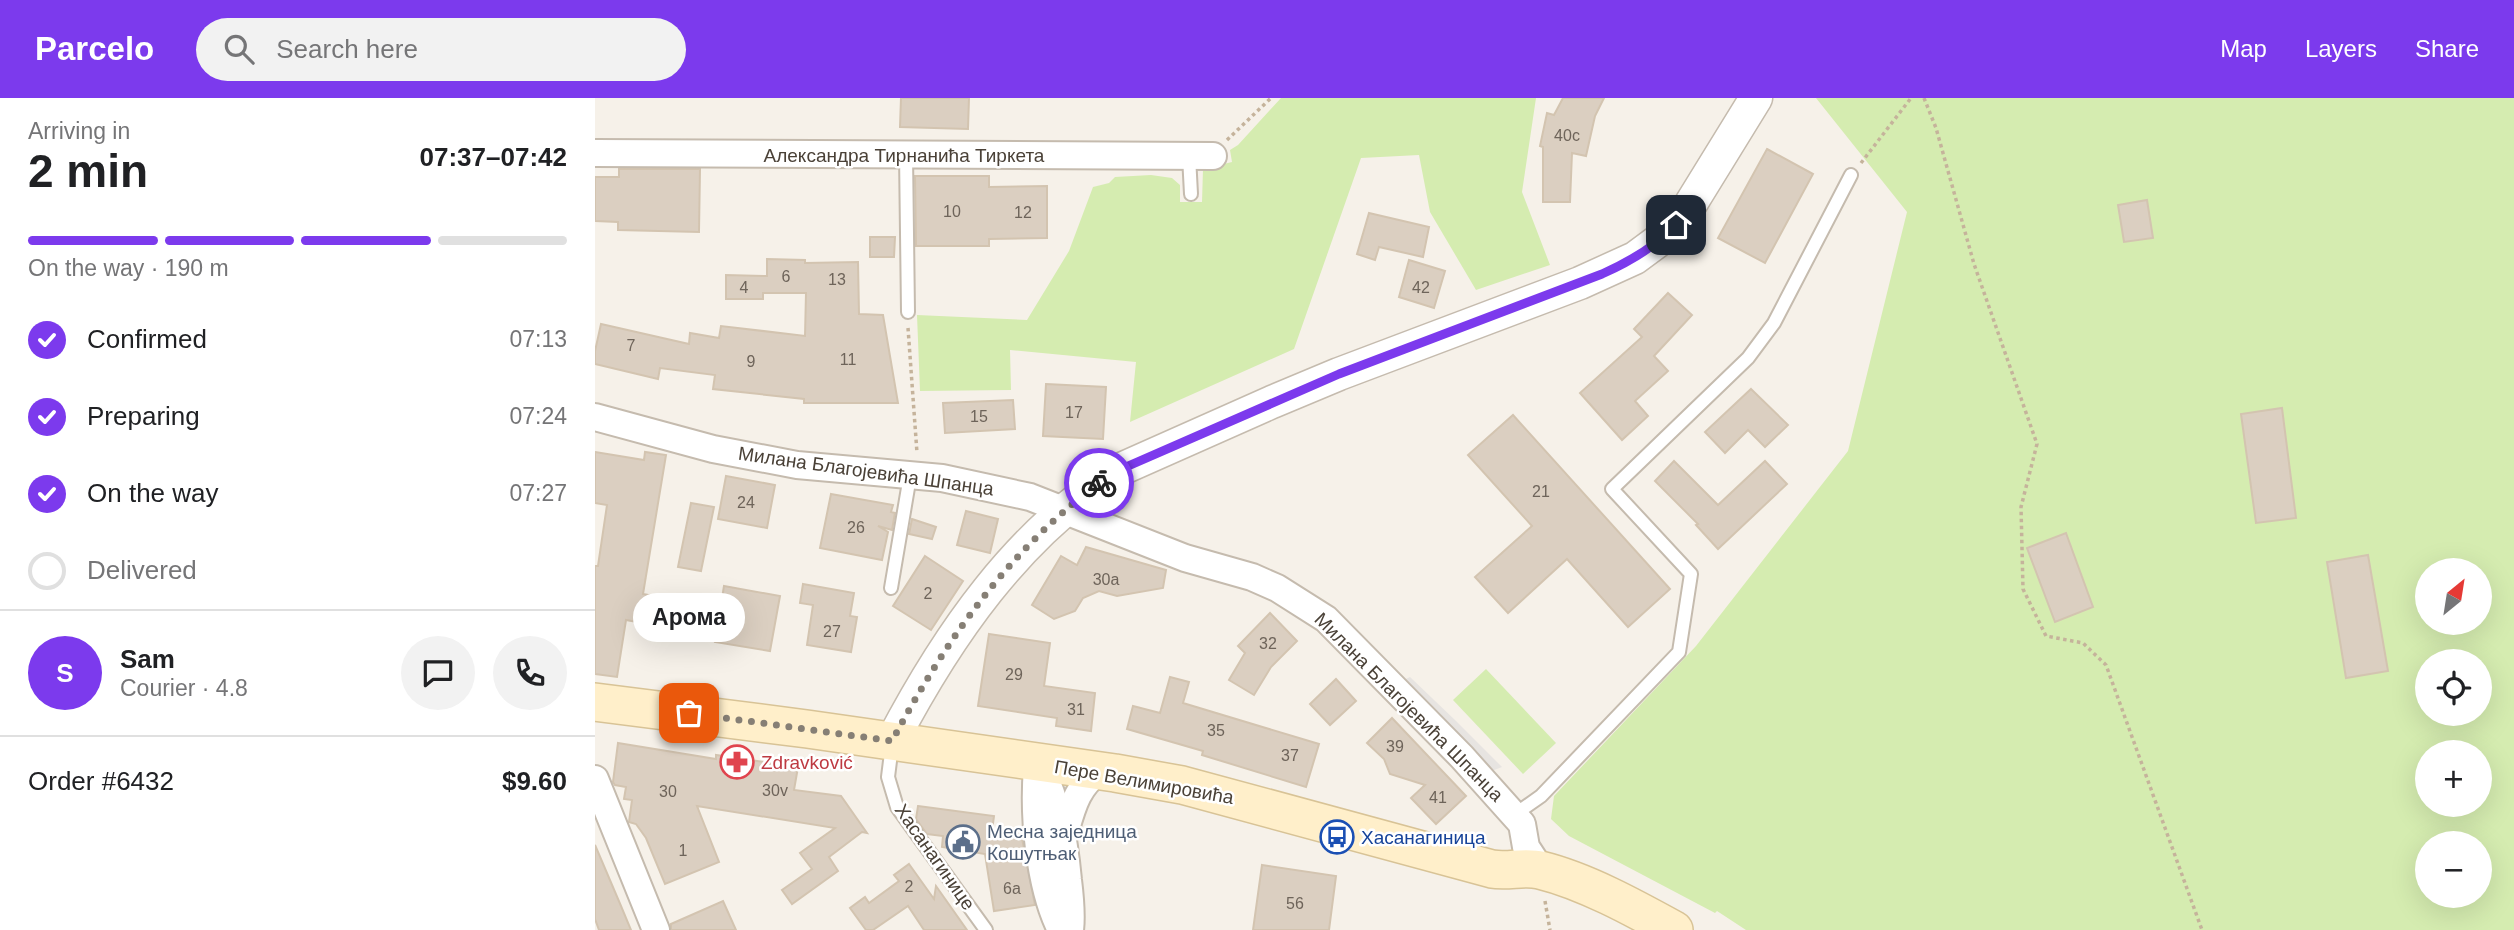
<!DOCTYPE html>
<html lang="en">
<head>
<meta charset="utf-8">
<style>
  :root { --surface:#fff; --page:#f2f2f2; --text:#202124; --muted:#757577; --line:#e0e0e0; --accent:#7c3aed }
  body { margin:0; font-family:Arial,sans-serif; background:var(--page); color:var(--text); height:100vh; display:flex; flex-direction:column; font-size:26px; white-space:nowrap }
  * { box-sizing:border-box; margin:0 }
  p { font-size:23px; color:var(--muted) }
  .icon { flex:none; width:38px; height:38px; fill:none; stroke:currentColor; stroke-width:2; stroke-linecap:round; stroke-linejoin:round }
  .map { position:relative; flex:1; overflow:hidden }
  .panel { display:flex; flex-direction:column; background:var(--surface); width:595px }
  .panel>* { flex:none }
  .needle { width:46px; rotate:30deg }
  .buttons { position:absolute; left:1820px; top:460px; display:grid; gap:14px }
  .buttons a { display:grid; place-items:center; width:77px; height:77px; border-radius:50%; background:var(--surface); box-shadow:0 7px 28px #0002; font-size:35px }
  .pin { position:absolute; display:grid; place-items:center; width:60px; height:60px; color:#fff; margin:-30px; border-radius:14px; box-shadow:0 4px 10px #0006 }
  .courier { position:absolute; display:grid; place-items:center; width:70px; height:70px; margin:-35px; border:5px solid #7c3aed; border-radius:50%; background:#fff; color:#222; box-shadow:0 2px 9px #0007 }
  .bubble { position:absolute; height:49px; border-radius:24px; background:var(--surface); box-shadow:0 7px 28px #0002; font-size:23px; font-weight:700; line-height:49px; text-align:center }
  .headline em { font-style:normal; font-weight:700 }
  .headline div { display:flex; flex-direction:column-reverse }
  .headline { display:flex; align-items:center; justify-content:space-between; height:119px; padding:0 28px }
  h1 { font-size:46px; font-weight:700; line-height:52px }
  .bar { display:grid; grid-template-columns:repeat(4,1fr); gap:10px 7px; align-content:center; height:84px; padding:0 28px }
  .bar i { height:9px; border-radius:5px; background:var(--line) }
  .bar .on { background:var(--accent) }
  .bar p { grid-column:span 4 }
  .line { display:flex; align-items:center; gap:18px; padding:0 28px; border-top:2px solid var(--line) }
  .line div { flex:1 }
  .round { display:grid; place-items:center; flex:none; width:74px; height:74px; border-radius:37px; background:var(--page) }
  ol { padding:0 28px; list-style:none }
  li { display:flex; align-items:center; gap:21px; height:77px }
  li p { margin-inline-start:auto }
  li .icon { padding:7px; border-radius:50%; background:var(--accent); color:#fff; stroke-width:4 }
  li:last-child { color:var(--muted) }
  li i { width:38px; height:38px; border:4px solid var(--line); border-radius:50% }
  header { display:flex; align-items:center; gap:42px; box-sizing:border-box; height:98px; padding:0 35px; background:var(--accent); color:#fff }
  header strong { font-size:33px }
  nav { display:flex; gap:38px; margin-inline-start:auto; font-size:24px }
  .search { width:490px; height:63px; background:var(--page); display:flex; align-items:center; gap:18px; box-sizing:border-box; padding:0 24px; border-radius:38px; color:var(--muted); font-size:26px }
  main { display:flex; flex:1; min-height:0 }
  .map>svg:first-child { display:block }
  .green { fill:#d5ecb0; fill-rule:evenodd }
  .parking { fill:#e7e4e1 }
  .building { fill:#dbcfc1; stroke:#d3c4b0; stroke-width:2 }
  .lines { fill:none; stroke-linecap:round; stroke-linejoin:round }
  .service-casing { stroke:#c5bbae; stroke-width:16 }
  .minor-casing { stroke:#c5bbae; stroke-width:30 }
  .tertiary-casing { stroke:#c5bbae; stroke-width:35 }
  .secondary-casing { stroke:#d8c396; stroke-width:40 }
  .path { stroke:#c5b39b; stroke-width:3.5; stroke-dasharray:3.5 3.5; stroke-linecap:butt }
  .service { stroke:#fff; stroke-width:12 }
  .minor { stroke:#fff; stroke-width:26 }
  .tertiary { stroke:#fff; stroke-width:32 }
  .secondary { stroke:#ffefca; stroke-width:37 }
  .done { stroke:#867f75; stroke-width:7; stroke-dasharray:0 12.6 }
  .route { stroke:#7c3aed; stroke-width:9 }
  .labels { text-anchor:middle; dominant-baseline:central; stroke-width:5; stroke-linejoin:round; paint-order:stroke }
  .number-label { font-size:16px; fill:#6e645a }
  .street-label { font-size:19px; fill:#4a4137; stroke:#fff }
  .health-label { font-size:19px; fill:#be3a42; stroke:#fff; text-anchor:start }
  .service-label { font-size:19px; fill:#4e5e75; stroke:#fff; text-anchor:start }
  .transit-label { font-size:19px; fill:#164399; stroke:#fff; text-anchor:start }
</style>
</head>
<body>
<header>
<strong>Parcelo</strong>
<div class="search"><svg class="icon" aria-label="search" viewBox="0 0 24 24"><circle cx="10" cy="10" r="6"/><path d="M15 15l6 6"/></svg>Search here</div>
<nav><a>Map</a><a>Layers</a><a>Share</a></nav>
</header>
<main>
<section class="panel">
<div class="headline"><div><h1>2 min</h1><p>Arriving in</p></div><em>07:37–07:42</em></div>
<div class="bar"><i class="on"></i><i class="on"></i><i class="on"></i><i></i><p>On the way · 190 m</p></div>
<ol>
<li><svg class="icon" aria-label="check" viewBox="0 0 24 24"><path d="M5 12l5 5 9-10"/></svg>Confirmed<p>07:13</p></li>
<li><svg class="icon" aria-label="check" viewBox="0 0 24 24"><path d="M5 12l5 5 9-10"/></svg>Preparing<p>07:24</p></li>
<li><svg class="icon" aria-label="check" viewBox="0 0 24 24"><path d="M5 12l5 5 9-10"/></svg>On the way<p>07:27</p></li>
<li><i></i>Delivered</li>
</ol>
<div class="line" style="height:126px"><b class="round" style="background:var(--accent);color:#fff">S</b><div><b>Sam</b><p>Courier · 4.8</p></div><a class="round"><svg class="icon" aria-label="chat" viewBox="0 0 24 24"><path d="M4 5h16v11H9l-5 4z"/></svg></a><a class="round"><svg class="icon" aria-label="phone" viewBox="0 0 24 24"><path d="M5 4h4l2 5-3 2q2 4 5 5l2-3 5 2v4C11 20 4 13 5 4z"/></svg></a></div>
<div class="line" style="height:91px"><div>Order #6432</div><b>$9.60</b></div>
</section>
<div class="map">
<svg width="1919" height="832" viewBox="0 0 1919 832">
  <rect width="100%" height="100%" fill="#f6f1e9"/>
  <g class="green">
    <path d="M686 0H941L927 94 955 167 881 192 835 114 824 57 766 60 699 251 535 324 541 264 415 252 416 292 325 293 322 217 432 222 474 153 498 89 514 85 520 79 556 77 577 80 585 87V104H607L608 71 637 64 635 52 643 47Z"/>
    <path d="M1221 0H1919V832H1151L1122 813 1120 815 974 738 956 721 959 698 1101 548 1253 353 1312 114ZM1832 472H1885V525H1832ZM1832 564H1885V616H1832ZM1832 654H1885V707H1832ZM1832 746H1885V798H1832Z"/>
    <path d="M891 571 961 645 928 676 858 602Z"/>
  </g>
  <path class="parking" d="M815 579 862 624 907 669 884 678 797 588Z"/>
  <g class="building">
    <path d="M306 0H374L373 31 305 29Z"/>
    <path d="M968 0H1009L1000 18 991 58 977 55 975 104H948V49L945 48 952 15 959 17Z"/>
    <path d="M1172 51 1218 76 1170 165 1123 140Z"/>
    <path d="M24 71H105L104 134 23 132V124L0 123V79H24Z"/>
    <path d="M320 78H394V89L452 88V140L394 141V148H321Z"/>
    <path d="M1552 102 1558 140 1529 144 1523 107Z"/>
    <path d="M774 115 834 129 828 159 784 149 780 162 762 156Z"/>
    <path d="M275 139H300L299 159H275Z"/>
    <path d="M172 161 210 162V165L263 164 264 216 288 217 303 305H209V301L118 291 120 277 65 270 63 281 0 266V253L6 226 94 246 95 235 124 240 126 228 210 238 211 195H168V201H131V177L172 178Z"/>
    <path d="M814 162 850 173 839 210 804 199Z"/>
    <path d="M1073 195 1097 217 1059 258 1073 273 1040 303 1053 318 1027 342 985 295 1047 239 1039 231Z"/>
    <path d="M451 286 511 289 508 341 448 338Z"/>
    <path d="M1156 291 1193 327 1170 349 1153 332 1130 355 1110 334Z"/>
    <path d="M418 302 420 331 350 335 348 305Z"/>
    <path d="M1687 310 1701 420 1661 425 1646 316Z"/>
    <path d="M918 317 1075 491 1033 529 972 461 913 515 880 479 937 428 873 357Z"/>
    <path d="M0 354 49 362 50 354 71 357 48 496 91 504 85 532 31 522 22 579 0 576V468H3L12 407 0 405Z"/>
    <path d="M1079 363 1123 407 1170 363 1192 386 1123 451 1101 427 1103 426 1060 383Z"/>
    <path d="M131 378 180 387 172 430 123 421Z"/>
    <path d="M236 396 298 407 296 414 300 415 297 432 283 428 293 434 287 462 225 450Z"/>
    <path d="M96 405 119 409 106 473 83 469Z"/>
    <path d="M371 413 403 421 395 455 362 447Z"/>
    <path d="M317 421 341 429 337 441 314 436Z"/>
    <path d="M1471 435 1498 509 1460 524 1432 450Z"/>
    <path d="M491 449 571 472 568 490 522 498 504 493 488 500 480 513 459 521 437 507 466 458 482 467Z"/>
    <path d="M1773 457 1793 573 1751 580 1732 464Z"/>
    <path d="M330 458 368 483 336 532 298 508Z"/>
    <path d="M208 486 259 495 255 518 262 519 256 554 212 547 218 507 205 505Z"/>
    <path d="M129 488 185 498 175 553 120 544Z"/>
    <path d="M675 515 702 543 676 569 659 597 634 582 650 555 643 548Z"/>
    <path d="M394 536 455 545 449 588 500 595 496 633 461 628 462 620 383 608Z"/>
    <path d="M575 579 594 584 588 605 724 646 711 689 607 657 608 653 532 631 538 608 565 615Z"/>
    <path d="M741 581 761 603 735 627 715 606Z"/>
    <path d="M797 620 871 698 841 726 816 700 830 687 795 676 789 661 772 645Z"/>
    <path d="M23 645 121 661V657L203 669 199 692 246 698 272 735 267 734 234 759 243 773 197 806 187 792 217 771 205 755 240 730 102 708 124 764 70 786 51 740 41 726 34 724 37 702 29 701 31 689 20 687 18 684Z"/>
    <path d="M323 708 399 718 396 740 426 735 440 807 399 813 390 756 347 749 348 738 332 736 321 721Z"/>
    <path d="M0 747 26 808 36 832H4L0 821Z"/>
    <path d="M314 766 339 801 341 788 372 832H329L313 808 278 832H271L255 810 270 799 274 805 304 783 299 777Z"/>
    <path d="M667 767 741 778 734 832H658Z"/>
    <path d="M128 803 141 832H76V826Z"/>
  </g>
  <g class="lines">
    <defs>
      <g id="service">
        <path d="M311 56 313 214"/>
        <path d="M594 58 596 96"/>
        <path d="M296 490 315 378"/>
        <path d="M297 647 293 679 302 709 391 832"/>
        <path d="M919 717 946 698 1084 554 1096 476 1017 391 1153 260 1179 225 1256 77"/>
      </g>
      <g id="minor">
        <path d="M0 55 618 58"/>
        <path d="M0 319 118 351 202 367 347 380 435 399 590 460 657 479 682 490 731 521 867 659 927 726 931 749 946 772"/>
        <path d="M442 664C463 702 469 740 473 782 475 798 477 816 475 832"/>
        <path d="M442 670C438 718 444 788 466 832"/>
        <path d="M0 681 61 832"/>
        <path d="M469 738C476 714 482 685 506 673"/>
      </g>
      <path id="tertiary" d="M297 643C352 538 422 436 524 372L677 304 744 276 985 185 1040 160 1071 137 1092 112 1161 0"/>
      <path id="secondary" d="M0 604 212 631 520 675 587 687 897 771C913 774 929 768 945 772 990 783 1039 810 1079 832"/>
    </defs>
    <use href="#service" class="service-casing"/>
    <use href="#minor" class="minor-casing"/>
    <use href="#tertiary" class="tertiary-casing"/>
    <use href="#secondary" class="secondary-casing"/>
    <g class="path">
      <path d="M1329 0 1341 30 1379 166 1442 346 1426 409 1428 491 1451 538 1488 545 1511 567 1607 832"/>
      <path d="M632 42 676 0"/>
      <path d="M1266 65 1316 0"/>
      <path d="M313 230 322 355"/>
      <path d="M950 803 955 832"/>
    </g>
    <use href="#service" class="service"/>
    <use href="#minor" class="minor"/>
    <use href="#tertiary" class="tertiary"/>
    <use href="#secondary" class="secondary"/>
  </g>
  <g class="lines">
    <path class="done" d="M94 615 297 643C351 542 412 454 504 385"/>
    <path class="route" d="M504 385 524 372 744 276 1007 176C1034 164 1060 149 1081 127"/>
  </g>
  <defs>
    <symbol id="pharmacy-ring" viewBox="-11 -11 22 22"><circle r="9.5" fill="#fff" stroke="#e0444e" stroke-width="1.5"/><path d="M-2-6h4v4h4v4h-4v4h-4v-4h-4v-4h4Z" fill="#e0444e"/></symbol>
    <symbol id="bus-ring" viewBox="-11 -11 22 22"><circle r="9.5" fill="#fff" stroke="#1a4fb4" stroke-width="1.5"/><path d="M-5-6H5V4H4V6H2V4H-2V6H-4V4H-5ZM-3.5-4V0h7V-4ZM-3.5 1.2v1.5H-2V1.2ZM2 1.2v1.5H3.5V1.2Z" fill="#1a4fb4"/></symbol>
    <symbol id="civic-ring" viewBox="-11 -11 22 22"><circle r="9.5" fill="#fff" stroke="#5c6f8a" stroke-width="1.5"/><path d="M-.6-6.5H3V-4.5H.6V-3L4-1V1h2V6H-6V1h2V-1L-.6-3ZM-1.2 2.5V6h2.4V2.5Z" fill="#5c6f8a"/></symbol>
  </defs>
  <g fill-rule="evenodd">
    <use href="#pharmacy-ring" x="123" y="645" width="38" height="38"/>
    <use href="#bus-ring" x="723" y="720" width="38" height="38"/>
    <use href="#civic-ring" x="349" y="725" width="38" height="38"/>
  </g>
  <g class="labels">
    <g class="number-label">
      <text x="972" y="37">40c</text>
      <text x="357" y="113">10</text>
      <text x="428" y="114">12</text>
      <text x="191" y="178">6</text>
      <text x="242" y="181">13</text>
      <text x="149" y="189">4</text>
      <text x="826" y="189">42</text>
      <text x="36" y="247">7</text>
      <text x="253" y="261">11</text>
      <text x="156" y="263">9</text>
      <text x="479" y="314">17</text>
      <text x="384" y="318">15</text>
      <text x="946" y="393">21</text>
      <text x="151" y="404">24</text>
      <text x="261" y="429">26</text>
      <text x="511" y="481">30a</text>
      <text x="333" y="495">2</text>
      <text x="237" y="533">27</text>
      <text x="673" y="545">32</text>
      <text x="419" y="576">29</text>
      <text x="481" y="611">31</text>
      <text x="621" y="632">35</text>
      <text x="800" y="648">39</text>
      <text x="695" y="657">37</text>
      <text x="180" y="692">30v</text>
      <text x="73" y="693">30</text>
      <text x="843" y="699">41</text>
      <text x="88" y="752">1</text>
      <text x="314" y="788">2</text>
      <text x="417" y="790">6a</text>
      <text x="700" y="805">56</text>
    </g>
    <g class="street-label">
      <text x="309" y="57">Александра Тирнанића Тиркета</text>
      <text transform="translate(271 373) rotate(8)">Милана Благојевића Шпанца</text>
      <text transform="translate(814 609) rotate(45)">Милана Благојевића Шпанца</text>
      <text transform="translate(549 684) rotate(10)">Пере Велимировића</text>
      <text transform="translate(340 759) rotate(55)">Хасанагинице</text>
    </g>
    <g class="health-label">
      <text x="166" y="664">Zdravković</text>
    </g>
    <g class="service-label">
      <text x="392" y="733">Месна заједница<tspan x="392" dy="22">Кошутњак</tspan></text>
    </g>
    <g class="transit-label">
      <text x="766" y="739">Хасанагиница</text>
    </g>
  </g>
</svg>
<div class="buttons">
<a><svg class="needle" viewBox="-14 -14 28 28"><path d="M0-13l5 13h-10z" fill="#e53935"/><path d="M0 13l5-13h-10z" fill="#757577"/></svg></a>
<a><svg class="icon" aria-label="locate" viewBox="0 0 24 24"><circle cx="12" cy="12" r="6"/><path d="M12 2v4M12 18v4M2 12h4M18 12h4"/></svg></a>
<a>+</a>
<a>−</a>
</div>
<div class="pin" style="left:94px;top:615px;background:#ea580c"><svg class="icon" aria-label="bag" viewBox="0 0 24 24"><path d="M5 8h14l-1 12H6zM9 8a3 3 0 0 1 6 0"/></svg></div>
<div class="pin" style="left:1081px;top:127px;background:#1f2937"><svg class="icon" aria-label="home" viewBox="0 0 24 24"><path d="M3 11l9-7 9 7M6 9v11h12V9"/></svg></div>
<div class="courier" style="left:504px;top:385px"><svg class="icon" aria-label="bike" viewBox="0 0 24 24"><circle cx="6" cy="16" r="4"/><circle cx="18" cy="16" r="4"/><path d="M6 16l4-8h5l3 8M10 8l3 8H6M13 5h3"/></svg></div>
<div class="bubble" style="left:38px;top:495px;width:112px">Арома</div>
</div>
</main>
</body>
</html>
